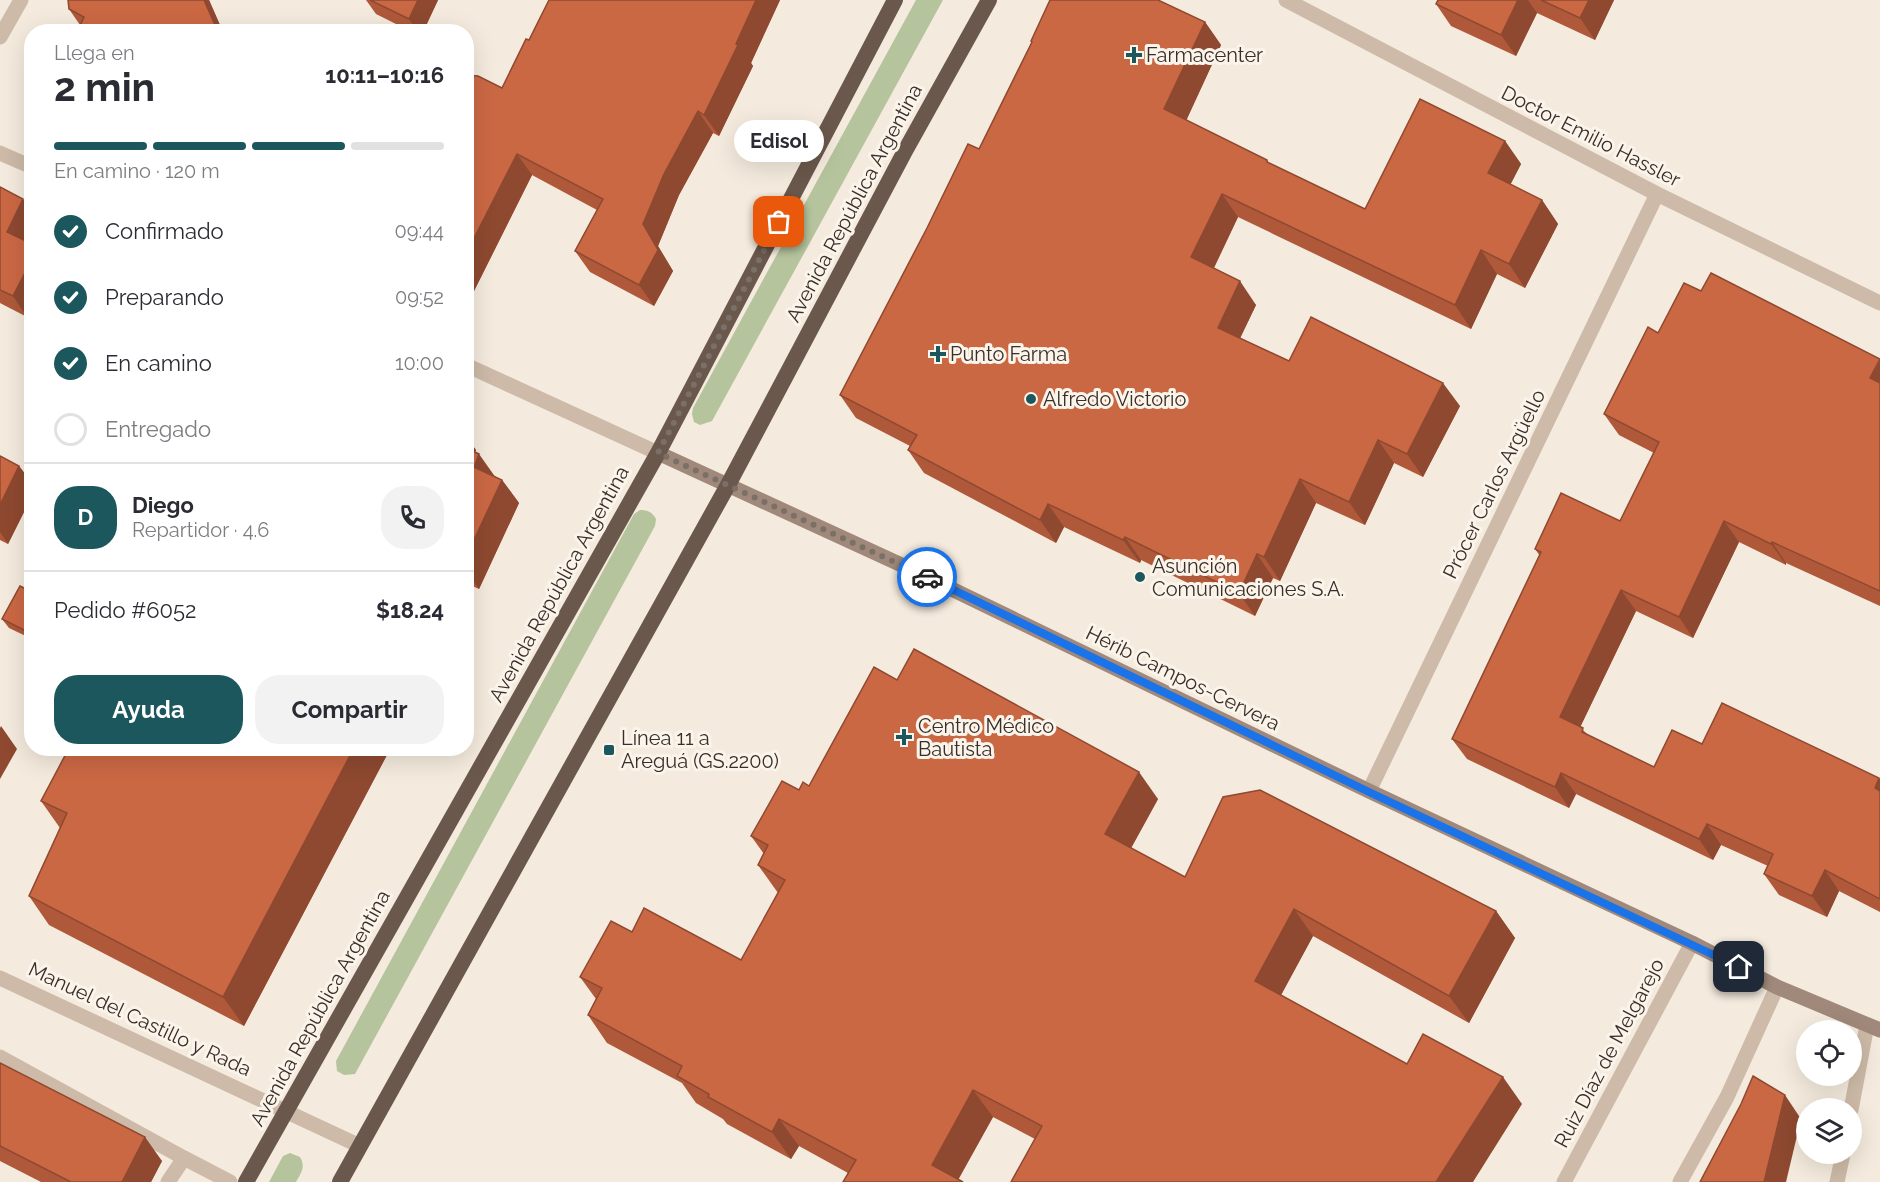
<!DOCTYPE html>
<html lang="es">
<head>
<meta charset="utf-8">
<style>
  :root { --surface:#fff; --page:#f2f2f3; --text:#2b2b33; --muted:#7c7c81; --line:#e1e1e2; --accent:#1c575d }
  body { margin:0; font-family:Raleway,sans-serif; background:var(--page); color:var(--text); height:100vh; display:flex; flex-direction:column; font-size:22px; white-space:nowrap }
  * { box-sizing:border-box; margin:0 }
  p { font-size:20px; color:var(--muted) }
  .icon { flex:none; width:33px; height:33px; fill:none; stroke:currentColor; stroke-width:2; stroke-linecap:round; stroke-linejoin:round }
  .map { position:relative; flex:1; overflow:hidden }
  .panel { position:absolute; left:24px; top:24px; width:450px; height:732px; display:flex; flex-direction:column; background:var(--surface); border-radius:24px; box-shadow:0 6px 24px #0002 }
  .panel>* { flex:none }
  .fabs { position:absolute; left:1796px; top:1020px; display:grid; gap:12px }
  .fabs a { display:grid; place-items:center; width:66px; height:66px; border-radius:50%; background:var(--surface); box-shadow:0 6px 24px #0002; font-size:30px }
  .pin { position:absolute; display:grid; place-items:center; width:51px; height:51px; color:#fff; margin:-26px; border-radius:12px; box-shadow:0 3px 9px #0006 }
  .courier { position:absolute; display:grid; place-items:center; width:60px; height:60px; margin:-30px; border:4px solid #1a73e8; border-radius:50%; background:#fff; color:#222; box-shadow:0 2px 8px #0007 }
  .bubble { position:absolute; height:42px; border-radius:21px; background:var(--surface); box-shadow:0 6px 24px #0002; font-size:20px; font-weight:700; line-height:42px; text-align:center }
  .headline em { font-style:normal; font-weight:700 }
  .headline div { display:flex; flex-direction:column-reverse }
  .headline { display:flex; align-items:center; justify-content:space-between; height:102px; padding:0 30px }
  h1 { font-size:39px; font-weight:700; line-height:45px }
  .bar { display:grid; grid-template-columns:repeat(4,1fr); gap:9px 6px; align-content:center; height:72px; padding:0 30px }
  .bar i { height:8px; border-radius:4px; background:var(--line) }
  .bar .selected { background:var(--accent) }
  .bar p { grid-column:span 4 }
  .line { display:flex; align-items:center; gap:15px; padding:0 30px; border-top:2px solid var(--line) }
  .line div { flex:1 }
  .round { display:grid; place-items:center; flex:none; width:63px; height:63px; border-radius:24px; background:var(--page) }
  ol { padding:0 30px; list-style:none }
  li { display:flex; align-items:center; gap:18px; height:66px }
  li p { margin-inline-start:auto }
  li .icon { padding:6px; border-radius:50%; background:var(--accent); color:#fff; stroke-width:4 }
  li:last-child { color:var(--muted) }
  li i { width:33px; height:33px; border:3px solid var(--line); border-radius:50% }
  .cta { display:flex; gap:12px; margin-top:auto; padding:12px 30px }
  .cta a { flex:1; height:69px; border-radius:24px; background:var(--accent); color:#fff; font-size:24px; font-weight:700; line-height:69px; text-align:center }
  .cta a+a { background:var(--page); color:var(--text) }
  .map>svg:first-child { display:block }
  .green { fill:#b5c49c }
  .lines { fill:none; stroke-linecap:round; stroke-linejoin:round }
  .service { stroke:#cdbaa8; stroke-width:15 }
  .minor { stroke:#cdbaa8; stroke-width:15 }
  .tertiary { stroke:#cdbaa8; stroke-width:15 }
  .secondary { stroke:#a0897a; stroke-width:15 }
  .trunk { stroke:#6b584c; stroke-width:16 }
  .wall { fill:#af593a }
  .shaded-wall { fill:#8e4930 }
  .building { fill:#cb6844; stroke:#8e4930; stroke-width:1.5 }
  .done { stroke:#7a7068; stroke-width:6; stroke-dasharray:0 10.8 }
  .route { stroke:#1a73e8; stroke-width:8 }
  .poi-dot { fill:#1c575d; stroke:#fbf4ea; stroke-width:2 }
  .labels { text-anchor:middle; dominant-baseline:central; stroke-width:6; stroke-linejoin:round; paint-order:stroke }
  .poi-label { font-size:20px; fill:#392e29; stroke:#fbf4ea; text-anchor:start }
  .street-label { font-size:20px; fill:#392e29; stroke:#fbf4ea }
</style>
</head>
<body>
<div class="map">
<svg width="1880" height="1182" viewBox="0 0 1880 1182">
  <rect width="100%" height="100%" fill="#f4eadd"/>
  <g class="green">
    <path d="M916 0H943L712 421 700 425 694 422 692 414 693 408Z"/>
    <path d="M640 510C648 510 652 512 656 519L655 526 355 1074 344 1075 337 1071 336 1061 634 514Z"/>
    <path d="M290 1153 300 1157C306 1167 301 1173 296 1182H269L283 1156Z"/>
  </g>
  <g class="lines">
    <g class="service">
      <path d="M0 1057 184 1158"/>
      <path d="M168 1182 184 1158 230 1182"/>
    </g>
    <g class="minor">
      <path d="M1286 0 1657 194 1880 303"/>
      <path d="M0 37 21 0"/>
      <path d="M1369 791 1657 194"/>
      <path d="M0 978 360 1146"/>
      <path d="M1851 1110 1867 1025"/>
      <path d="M1564 1182 1692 943"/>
      <path d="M1680 1182 1727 1097 1777 987"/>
      <path d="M1837 1182 1843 1154"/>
    </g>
    <g class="tertiary">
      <path d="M0 153 32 167"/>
      <path d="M466 365 658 453"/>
    </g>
    <path class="secondary" d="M658 453 906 567 1369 791 1692 943 1777 987 1880 1030"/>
    <g class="trunk">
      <path d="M246 1182 658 453 895 0"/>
      <path d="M340 1182 728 485 905 151 989 0"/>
    </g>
  </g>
  <g class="wall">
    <path d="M68 0H209L223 32H77L80 25 69 9Z"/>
    <path d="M366 0H438L423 32H412L376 14Z"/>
    <path d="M549 0H780L751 63 753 66 719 136 713 133 679 195 658 246 673 271 654 306 590 272 575 251 597 210 532 175 473 293 466 290V75L502 88 529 40Z"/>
    <path d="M1438 0H1614L1595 40 1537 13 1516 56 1451 26 1436 4Z"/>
    <path d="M1205 22 1221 45 1186 120 1267 160 1269 163 1365 209 1505 141 1521 164 1510 185 1542 200 1558 224 1525 288 1497 274 1471 329 1238 217 1214 268 1256 305 1240 338 1289 361 1460 406 1423 477 1394 463 1365 525 1316 503 1280 581 1273 578 1255 616 1141 560 1140 563 1064 527 1056 543 924 473 908 450 910 446 856 418 840 395 979 149 1032 43 1031 41Z"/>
    <path d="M0 187 32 211V232L27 242 32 244V308L27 317 0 303Z"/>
    <path d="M1701 291 1880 359V606L1786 563V565L1739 542 1693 638 1636 611 1580 727 1588 735 1654 767 1702 744 1880 779V912L1839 891 1827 917 1779 895 1764 874 1768 866 1721 845 1713 860 1576 794 1569 808 1467 759 1452 739 1540 556 1535 549 1620 521 1654 453 1619 435 1604 414 1658 333Z"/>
    <path d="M466 437 476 450 475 452 494 476 502 480 519 503 479 589 466 583Z"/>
    <path d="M0 456 19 466 32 483V496L8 544 0 540Z"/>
    <path d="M32 592V639L9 628 2 619Z"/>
    <path d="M897 680 1158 799 1131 848 1185 877 1496 911 1515 938 1469 1023 1313 936 1281 995 1407 1064 1522 1104 1035 1139 993 1117 958 1179 848 1173 799 1146 791 1159 727 1124 723 1119 696 1103 682 1083 607 1043 588 1015 596 999 580 977 632 932 741 960 778 893 758 865 764 854 751 836 799 790 809 786Z"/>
    <path d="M388 753 244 1026 49 925 29 896 60 828 41 801Z"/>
    <path d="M0 1063 162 1161 151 1182H41L0 1161Z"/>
  </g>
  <g class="shaded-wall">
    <path d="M204 0H209L223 32H218Z"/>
    <path d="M418 0H438L423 32H418L409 19Z"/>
    <path d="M756 0H780L751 63 753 66 719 136 704 115Z"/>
    <path d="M1518 0H1528L1537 13 1516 56 1501 35Z"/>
    <path d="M1589 0H1614L1595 40 1580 18Z"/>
    <path d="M1205 22 1221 45 1181 132 1164 109Z"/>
    <path d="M698 111 713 133 679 195 658 246 673 271 654 306 639 285 643 224 664 174Z"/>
    <path d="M1505 141 1521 164 1504 197 1488 173Z"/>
    <path d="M517 154 532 175 473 293 466 284V254Z"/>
    <path d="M1222 194 1238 217 1208 280 1191 257Z"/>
    <path d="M23 199 32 211V232L21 252 7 232Z"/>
    <path d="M1542 200 1558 224 1525 288 1509 264Z"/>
    <path d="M1481 250 1497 274 1471 329 1455 305Z"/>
    <path d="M32 259V308L27 317 13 296Z"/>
    <path d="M1240 281 1256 305 1234 351 1218 328Z"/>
    <path d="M1880 361V392L1870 378Z"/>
    <path d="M1443 383 1460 406 1423 477 1407 454Z"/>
    <path d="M466 437 476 450 469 466 466 462Z"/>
    <path d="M1378 440 1394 463 1365 525 1349 502Z"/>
    <path d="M479 454 496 478 474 467Z"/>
    <path d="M19 466 32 483V496L8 544 0 532V505Z"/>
    <path d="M1300 479 1316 503 1280 581 1264 557Z"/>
    <path d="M502 480 519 503 479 589 466 570V557Z"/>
    <path d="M1048 504 1064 527 1056 543 1040 520Z"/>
    <path d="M1724 521 1739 542 1693 638 1679 617Z"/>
    <path d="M1125 537 1141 560 1140 563 1123 540Z"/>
    <path d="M1772 542 1786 563V565L1771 544Z"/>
    <path d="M1257 554 1273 578 1255 616 1239 593Z"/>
    <path d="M1621 590 1636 611 1575 738 1560 717Z"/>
    <path d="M1 726 17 749 0 779V728Z"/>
    <path d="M354 748H384L388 753 244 1026 223 997Z"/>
    <path d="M1139 772 1158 799 1124 861 1105 834Z"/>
    <path d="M1561 773 1576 794 1569 808 1555 787Z"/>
    <path d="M1879 778 1880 779V796L1875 788Z"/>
    <path d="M1707 824 1721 845 1713 860 1699 839Z"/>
    <path d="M1825 870 1839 891 1827 917 1812 896Z"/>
    <path d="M1294 909 1313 936 1274 1008 1255 981Z"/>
    <path d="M1496 911 1515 938 1469 1023 1449 996Z"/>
    <path d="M1503 1077 1522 1104 1473 1182H1436Z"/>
    <path d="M973 1090 993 1117 957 1182 932 1165Z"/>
    <path d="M1785 1095 1801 1119 1786 1182H1764Z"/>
    <path d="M779 1119 799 1146 791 1159 772 1132Z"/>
    <path d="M145 1137 162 1161 151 1182H122Z"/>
  </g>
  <g class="building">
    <path d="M68 0H204L218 32H77L84 17 69 9Z"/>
    <path d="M370 0H418L409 19Z"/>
    <path d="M549 0H756L736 44 738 45 704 115 698 111 664 174 643 224 658 250 639 285 575 251 603 199 517 154 466 254V75L478 76 502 88 526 39 529 40Z"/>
    <path d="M1050 0H1158L1205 22 1164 109 1267 160V162L1365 209 1420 99 1505 141 1488 173 1542 200 1509 264 1481 250 1455 305 1222 194 1191 257 1240 281 1218 328 1289 361 1311 317 1443 383 1407 454 1378 440 1349 502 1300 479 1264 557 1257 554 1239 593 1125 537 1123 540 1048 504 1040 520 908 450 917 435 840 395 927 228 968 144 979 149 1032 42 1031 41Z"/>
    <path d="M1438 0H1518L1501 35 1436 4Z"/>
    <path d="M1541 0H1589L1580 18Z"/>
    <path d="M0 187 23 199 7 232 32 244V259L13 296 0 290Z"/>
    <path d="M1711 273 1880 359 1870 378 1880 383V591L1772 542 1771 544 1724 521 1679 617 1621 590 1560 717 1583 728 1582 732 1654 767 1672 730 1702 744 1722 703 1879 778 1875 788 1880 791V899L1825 870 1812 896 1764 874 1773 854 1707 824 1699 839 1561 773 1555 787 1452 739 1541 552 1535 549 1561 493 1620 521 1659 442 1604 414 1648 327 1658 333 1684 283 1701 291Z"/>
    <path d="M466 448 479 454 474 467 502 480 466 557Z"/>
    <path d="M0 456 19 466 0 505Z"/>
    <path d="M20 586 32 592V634L2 619Z"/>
    <path d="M914 649 1139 772 1105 834 1185 877 1223 797 1260 790 1496 911 1449 996 1294 909 1255 981 1407 1064 1423 1034 1503 1077 1436 1182H1011L1042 1126 973 1090 932 1165 963 1182H843L856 1160 779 1119 772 1132 708 1097 709 1094 677 1076 682 1066 588 1015 602 988 580 977 611 921 632 932 644 908 741 960 785 880 758 865 768 845 751 836 782 781 799 790 803 782 809 786 874 667 897 680Z"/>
    <path d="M69 748H354L223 997 29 896 67 813 41 801Z"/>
    <path d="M0 1063 145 1137 122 1182H71L0 1146Z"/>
    <path d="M1753 1076 1785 1095 1764 1182H1700L1741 1104Z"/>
  </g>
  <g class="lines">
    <path class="done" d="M779 222 658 453 927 577"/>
    <path class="route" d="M927 577 1369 792 1739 967"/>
  </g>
  <g class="poi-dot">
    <path d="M1131 46h6v6h6v6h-6v6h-6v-6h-6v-6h6z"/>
    <path d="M935 345h6v6h6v6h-6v6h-6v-6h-6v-6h6z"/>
    <circle cx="1031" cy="399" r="6"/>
    <circle cx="1140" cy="577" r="6"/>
    <path d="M901 728h6v6h6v6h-6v6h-6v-6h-6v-6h6z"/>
    <rect x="603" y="744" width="12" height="12" rx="3"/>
  </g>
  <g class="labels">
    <g class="poi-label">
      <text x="1146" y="55">Farmacenter</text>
      <text x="950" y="354">Punto Farma</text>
      <text x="1043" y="399">Alfredo Victorio</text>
      <text x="1152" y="566">Asunción<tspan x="1152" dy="23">Comunicaciones S.A.</tspan></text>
      <text x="918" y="726">Centro Médico<tspan x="918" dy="23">Bautista</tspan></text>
      <text x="621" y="738">Línea 11 a<tspan x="621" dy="23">Areguá (GS.2200)</tspan></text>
    </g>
    <g class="street-label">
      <text transform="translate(1591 136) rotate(27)">Doctor Emilio Hassler</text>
      <text transform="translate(854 203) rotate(-62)">Avenida República Argentina</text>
      <text transform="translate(1494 484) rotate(-64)">Prócer Carlos Argüello</text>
      <text transform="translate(559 584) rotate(-61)">Avenida República Argentina</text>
      <text transform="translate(1183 678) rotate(26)">Hérib Campos-Cervera</text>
      <text transform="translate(320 1008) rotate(-61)">Avenida República Argentina</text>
      <text transform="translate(140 1019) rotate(25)">Manuel del Castillo y Rada</text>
      <text transform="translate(1609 1053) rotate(-62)">Ruiz Díaz de Melgarejo</text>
    </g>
  </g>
</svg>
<div class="fabs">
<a><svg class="icon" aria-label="locate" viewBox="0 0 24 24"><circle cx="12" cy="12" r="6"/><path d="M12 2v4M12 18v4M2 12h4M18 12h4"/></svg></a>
<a><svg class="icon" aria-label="layers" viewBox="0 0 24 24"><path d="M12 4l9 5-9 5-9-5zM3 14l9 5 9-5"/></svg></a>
</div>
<div class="pin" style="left:779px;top:222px;background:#ea580c"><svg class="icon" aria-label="bag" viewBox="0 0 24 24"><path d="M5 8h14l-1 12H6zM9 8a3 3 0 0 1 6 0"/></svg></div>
<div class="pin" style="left:1739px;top:967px;background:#1f2937"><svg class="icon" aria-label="home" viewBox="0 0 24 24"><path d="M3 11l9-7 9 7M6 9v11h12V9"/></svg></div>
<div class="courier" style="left:927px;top:577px"><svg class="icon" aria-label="car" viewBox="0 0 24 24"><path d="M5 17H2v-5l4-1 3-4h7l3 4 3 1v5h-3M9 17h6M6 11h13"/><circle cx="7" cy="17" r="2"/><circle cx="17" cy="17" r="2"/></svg></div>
<div class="bubble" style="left:734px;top:120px;width:90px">Edisol</div>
<section class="panel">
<div class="headline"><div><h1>2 min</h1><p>Llega en</p></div><em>10:11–10:16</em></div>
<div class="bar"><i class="selected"></i><i class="selected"></i><i class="selected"></i><i></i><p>En camino · 120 m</p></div>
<ol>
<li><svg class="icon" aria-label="check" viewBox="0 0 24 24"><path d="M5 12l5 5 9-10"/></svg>Confirmado<p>09:44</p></li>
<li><svg class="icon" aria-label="check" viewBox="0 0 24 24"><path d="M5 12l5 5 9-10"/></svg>Preparando<p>09:52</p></li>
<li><svg class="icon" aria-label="check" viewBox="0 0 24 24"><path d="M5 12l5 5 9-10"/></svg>En camino<p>10:00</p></li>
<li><i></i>Entregado</li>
</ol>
<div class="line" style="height:108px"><b class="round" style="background:var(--accent);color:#fff">D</b><div><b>Diego</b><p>Repartidor · 4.6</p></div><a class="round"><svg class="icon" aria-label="phone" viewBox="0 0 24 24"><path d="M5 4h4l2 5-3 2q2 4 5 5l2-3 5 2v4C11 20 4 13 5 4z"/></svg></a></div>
<div class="line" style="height:78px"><div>Pedido #6052</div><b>$18.24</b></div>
<div class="cta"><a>Ayuda</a><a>Compartir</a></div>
</section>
</div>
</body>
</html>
